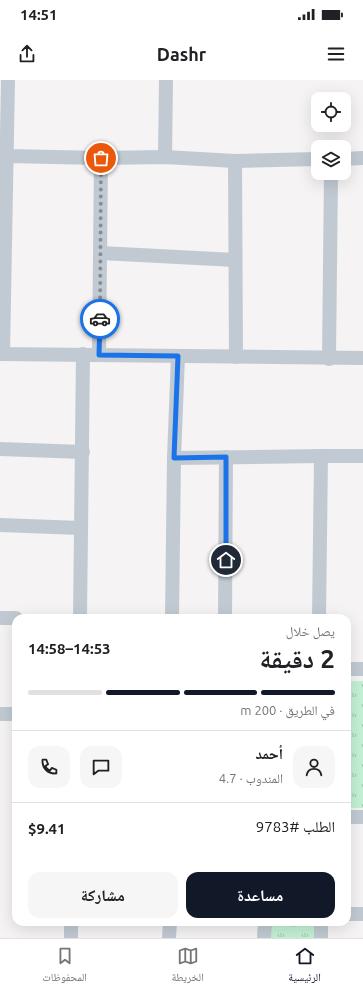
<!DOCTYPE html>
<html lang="ar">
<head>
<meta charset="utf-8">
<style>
  :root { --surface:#fff; --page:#f6f6f6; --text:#202124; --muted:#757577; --line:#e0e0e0; --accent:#111827 }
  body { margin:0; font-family:Ubuntu,"Noto Naskh Arabic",sans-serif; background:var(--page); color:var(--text); direction:rtl; height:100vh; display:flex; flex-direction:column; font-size:15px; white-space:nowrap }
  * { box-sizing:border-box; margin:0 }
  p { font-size:13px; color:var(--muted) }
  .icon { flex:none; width:22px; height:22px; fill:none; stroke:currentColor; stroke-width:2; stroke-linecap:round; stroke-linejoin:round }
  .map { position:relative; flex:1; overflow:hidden; direction:ltr }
  .drawer { position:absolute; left:12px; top:534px; width:339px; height:312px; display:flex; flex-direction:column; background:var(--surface); border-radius:12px; box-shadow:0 4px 16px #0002; direction:rtl }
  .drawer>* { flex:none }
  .fabs { position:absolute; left:311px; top:12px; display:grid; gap:8px }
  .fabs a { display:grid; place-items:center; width:40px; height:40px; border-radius:8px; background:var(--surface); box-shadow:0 4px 16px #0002; font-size:20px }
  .pin { position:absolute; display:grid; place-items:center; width:34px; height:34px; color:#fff; margin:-17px; border:2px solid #fff; border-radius:50%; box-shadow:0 1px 4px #0007 }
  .courier { position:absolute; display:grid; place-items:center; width:40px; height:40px; margin:-20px; border:3px solid #1a73e8; border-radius:50%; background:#fff; color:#222; box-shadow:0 1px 5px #0007 }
  .summary em { font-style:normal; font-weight:700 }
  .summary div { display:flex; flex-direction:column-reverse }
  .summary { display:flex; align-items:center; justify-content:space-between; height:68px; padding:0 16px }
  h1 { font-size:26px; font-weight:700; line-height:30px }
  .bar { display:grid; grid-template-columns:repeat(4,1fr); gap:6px 4px; align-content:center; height:48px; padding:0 16px }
  .bar i { height:5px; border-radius:3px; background:var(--line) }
  .bar .current { background:var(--accent) }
  .bar p { grid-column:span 4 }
  .line { display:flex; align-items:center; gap:10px; padding:0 16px; border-top:1px solid var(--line) }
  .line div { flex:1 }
  .round { display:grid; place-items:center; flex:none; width:42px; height:42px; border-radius:12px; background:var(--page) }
  .action { display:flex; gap:8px; margin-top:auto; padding:8px 16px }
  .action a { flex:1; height:46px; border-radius:12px; background:var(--accent); color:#fff; font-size:16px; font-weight:700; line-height:46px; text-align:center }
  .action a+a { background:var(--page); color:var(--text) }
  .status { display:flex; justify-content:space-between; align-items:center; height:28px; padding:0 20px; background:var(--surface); direction:ltr }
  .status svg { height:11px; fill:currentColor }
  header { display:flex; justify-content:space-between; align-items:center; height:52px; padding:0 16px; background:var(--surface); font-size:18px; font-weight:700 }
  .dock { display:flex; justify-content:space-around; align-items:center; height:56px; border-top:1px solid var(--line); background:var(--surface); font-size:11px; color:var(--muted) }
  .dock a { display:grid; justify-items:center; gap:2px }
  .dock .current { color:var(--accent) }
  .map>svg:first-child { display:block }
  .grass { fill:url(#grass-tufts) }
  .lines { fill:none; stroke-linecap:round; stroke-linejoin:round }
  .minor { stroke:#c1cad2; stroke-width:14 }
  .done { stroke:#868d94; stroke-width:4; stroke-dasharray:0 7.2 }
  .route { stroke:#1a73e8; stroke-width:5 }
</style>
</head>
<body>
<div class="status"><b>14:51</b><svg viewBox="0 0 49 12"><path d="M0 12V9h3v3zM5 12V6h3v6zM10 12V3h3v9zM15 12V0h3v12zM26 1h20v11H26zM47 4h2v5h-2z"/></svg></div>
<header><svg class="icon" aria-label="menu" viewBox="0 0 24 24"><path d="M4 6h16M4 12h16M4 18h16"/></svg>Dashr<svg class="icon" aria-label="share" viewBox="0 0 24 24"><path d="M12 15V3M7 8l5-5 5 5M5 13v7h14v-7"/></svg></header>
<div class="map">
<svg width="363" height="858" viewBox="0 0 363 858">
  <defs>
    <pattern id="grass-tufts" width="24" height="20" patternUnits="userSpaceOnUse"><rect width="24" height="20" fill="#c3f1d5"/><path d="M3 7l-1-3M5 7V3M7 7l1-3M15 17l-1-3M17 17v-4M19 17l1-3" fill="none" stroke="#a0c6b0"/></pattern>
  </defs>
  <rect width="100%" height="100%" fill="#f5f3f3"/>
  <g class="grass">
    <rect x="347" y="601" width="16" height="127"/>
    <rect x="270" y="842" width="45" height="16"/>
  </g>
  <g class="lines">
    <g class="minor">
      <path d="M7 76 101 78 165 77 235 81 318 79"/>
      <path d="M165 77 166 0"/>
      <path d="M344 79 363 78"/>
      <path d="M235 81 236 277"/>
      <path d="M101 173 235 180"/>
      <path d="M0 274 363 278"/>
      <path d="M3 274 8 0"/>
      <path d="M99 275 101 78"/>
      <path d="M329 279 331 93"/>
      <path d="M0 369 83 372"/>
      <path d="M174 378 321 376H363"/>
      <path d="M0 445 80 448"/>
      <path d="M0 538H16"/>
      <path d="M80 538 83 274"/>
      <path d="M172 538 174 378 178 276"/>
      <path d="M225 538 226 377"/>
      <path d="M319 538 321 376"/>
      <path d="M347 589H363"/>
      <path d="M0 634H16"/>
      <path d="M347 737H363"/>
      <path d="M347 834H363"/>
      <path d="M71 858V842"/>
      <path d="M169 858 170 842"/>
      <path d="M264 858 265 842"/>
      <path d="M321 858V842"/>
    </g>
  </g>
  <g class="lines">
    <path class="done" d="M100 239 101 78"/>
    <path class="route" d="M100 239 99 275 178 276 174 378 226 377V480"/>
  </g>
</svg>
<div class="fabs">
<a><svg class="icon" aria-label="locate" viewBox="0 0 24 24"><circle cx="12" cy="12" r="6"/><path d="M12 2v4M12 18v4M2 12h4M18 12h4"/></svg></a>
<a><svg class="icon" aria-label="layers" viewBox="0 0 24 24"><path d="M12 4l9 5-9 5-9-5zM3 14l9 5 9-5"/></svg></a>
</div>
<div class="pin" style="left:101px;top:78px;background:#ea580c"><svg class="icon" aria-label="bag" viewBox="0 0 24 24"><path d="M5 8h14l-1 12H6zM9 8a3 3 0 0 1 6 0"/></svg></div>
<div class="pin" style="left:226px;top:480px;background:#1f2937"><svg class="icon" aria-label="home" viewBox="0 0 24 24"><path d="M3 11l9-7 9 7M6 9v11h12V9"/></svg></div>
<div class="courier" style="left:100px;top:239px"><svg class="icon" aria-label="car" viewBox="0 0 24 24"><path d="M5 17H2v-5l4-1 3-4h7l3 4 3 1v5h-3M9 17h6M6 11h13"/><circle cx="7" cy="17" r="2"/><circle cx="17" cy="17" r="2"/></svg></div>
<section class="drawer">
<div class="summary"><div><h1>2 دقيقة</h1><p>يصل خلال</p></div><em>14:53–14:58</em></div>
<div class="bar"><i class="current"></i><i class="current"></i><i class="current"></i><i></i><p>في الطريق · 200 m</p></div>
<div class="line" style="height:72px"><a class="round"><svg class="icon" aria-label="person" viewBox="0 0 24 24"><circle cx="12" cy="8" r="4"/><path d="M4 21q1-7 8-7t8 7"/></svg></a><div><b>أحمد</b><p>المندوب · 4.7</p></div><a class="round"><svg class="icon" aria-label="chat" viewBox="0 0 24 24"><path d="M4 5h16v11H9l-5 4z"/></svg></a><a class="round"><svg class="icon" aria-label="phone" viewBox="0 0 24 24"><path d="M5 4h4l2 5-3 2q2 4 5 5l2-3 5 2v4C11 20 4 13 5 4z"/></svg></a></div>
<div class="line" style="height:52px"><div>الطلب #9783</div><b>$9.41</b></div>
<div class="action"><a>مساعدة</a><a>مشاركة</a></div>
</section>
</div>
<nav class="dock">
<a class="current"><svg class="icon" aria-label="home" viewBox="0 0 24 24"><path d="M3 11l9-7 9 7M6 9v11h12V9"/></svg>الرئيسية</a>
<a><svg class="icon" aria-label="map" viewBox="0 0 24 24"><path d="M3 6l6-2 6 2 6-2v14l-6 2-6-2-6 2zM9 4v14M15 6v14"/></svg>الخريطة</a>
<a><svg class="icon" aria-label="saved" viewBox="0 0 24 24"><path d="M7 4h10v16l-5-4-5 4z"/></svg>المحفوظات</a>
</nav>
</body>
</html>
